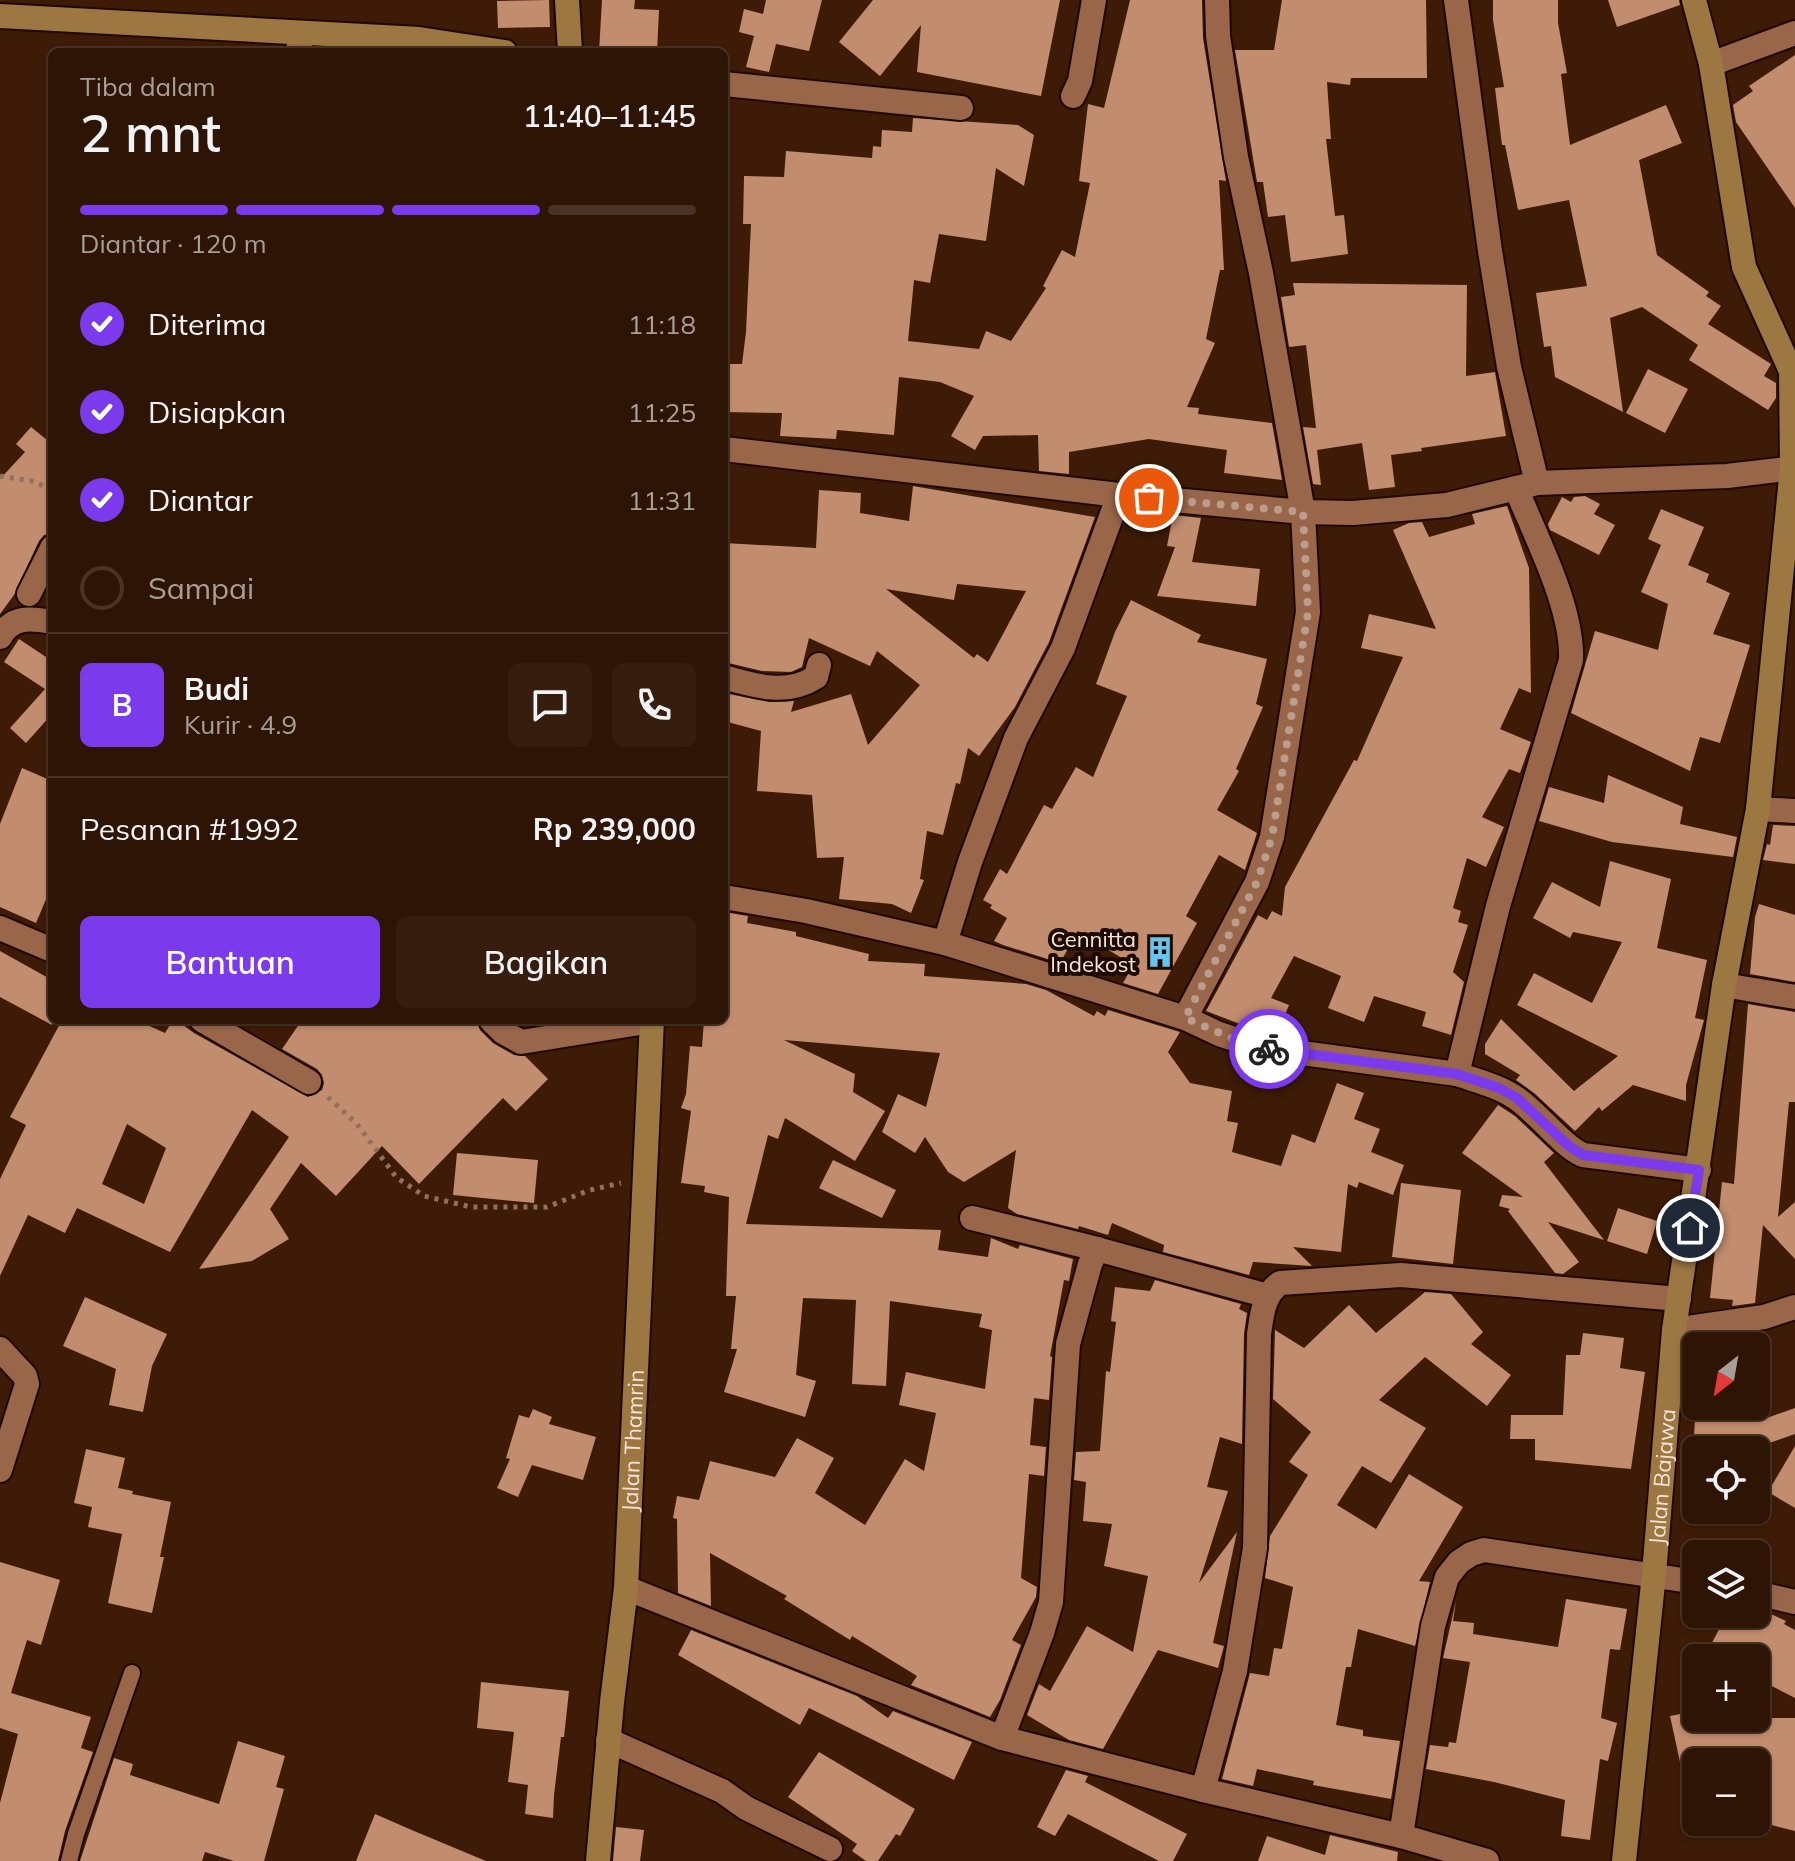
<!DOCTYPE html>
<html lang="id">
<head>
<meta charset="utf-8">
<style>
  :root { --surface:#2e1404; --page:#361d0e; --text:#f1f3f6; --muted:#a79e9a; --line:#493326; --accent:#7c3aed }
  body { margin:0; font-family:Mulish,sans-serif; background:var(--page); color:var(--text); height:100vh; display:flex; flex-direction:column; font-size:30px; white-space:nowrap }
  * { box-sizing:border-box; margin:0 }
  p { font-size:26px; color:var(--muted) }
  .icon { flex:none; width:44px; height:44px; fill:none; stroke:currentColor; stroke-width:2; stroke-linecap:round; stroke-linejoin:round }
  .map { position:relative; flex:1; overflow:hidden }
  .panel { position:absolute; left:48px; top:48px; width:680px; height:976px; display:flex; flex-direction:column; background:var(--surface); border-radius:12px; box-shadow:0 2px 6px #0004,0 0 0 2px var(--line) }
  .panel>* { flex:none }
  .needle { width:52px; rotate:211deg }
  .tools { position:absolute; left:1682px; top:1332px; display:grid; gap:16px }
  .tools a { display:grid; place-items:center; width:88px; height:88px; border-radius:12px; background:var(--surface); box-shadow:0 2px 6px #0004,0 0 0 2px var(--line); font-size:40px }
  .pin { position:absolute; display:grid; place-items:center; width:68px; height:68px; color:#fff; margin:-34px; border:4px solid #fff; border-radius:50%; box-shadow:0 2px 8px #0007 }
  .courier { position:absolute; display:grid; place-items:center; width:80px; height:80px; margin:-40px; border:6px solid #7c3aed; border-radius:50%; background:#fff; color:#222; box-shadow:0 2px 10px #0007 }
  .head em { font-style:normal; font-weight:600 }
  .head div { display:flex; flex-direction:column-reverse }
  .head { display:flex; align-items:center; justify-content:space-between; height:136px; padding:0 32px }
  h1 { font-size:52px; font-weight:600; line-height:60px }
  .bar { display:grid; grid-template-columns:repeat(4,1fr); gap:12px 8px; align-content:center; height:96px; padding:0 32px }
  .bar i { height:10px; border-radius:6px; background:var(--line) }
  .bar .on { background:var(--accent) }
  .bar p { grid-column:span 4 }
  .line { display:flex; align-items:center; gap:20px; padding:0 32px; border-top:2px solid var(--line) }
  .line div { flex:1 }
  .round { display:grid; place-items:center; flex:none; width:84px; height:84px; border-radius:12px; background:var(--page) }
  ol { padding:0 32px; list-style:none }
  li { display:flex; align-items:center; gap:24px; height:88px }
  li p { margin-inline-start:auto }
  li .icon { padding:8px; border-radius:50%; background:var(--accent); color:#fff; stroke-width:4 }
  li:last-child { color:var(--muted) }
  li i { width:44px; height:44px; border:4px solid var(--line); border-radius:50% }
  .primary-button { display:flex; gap:16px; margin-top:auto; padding:16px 32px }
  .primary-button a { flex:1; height:92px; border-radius:12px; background:var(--accent); color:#fff; font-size:32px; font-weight:600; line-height:92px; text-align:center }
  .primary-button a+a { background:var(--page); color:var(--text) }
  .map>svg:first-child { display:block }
  .building { fill:#c28c6e; fill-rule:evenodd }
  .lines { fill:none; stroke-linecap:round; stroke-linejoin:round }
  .lane-casing { stroke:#1f0800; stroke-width:20 }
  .street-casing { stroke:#1f0800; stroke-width:28 }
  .secondary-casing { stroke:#1f0800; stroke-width:28 }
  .path { stroke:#8f715f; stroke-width:5; stroke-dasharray:4 6; stroke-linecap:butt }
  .lane { stroke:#9a664a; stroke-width:16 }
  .street { stroke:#9a664a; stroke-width:24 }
  .secondary { stroke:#9c7741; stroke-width:24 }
  .done { stroke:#b99d8d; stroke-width:8; stroke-dasharray:0 14.4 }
  .route { stroke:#7c3aed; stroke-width:10 }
  .labels { text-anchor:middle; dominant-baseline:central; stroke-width:8; stroke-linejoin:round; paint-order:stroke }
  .poi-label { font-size:22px; fill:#fbe3d6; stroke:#1c0901; text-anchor:end }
  .street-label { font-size:22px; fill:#fbe3d6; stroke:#1c0901 }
</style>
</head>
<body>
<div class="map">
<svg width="1795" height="1861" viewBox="0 0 1795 1861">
  <rect width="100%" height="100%" fill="#3e1b06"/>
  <g class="building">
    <path d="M549 0 550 27 498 28 497 1Z"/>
    <path d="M602 0H635L634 9 659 10 657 52H599Z"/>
    <path d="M766 0H822L809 51 776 44 769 72 746 67 754 36 739 32 744 9 763 14Z"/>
    <path d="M873 0H1060L1041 96 917 72 921 25 880 76 839 42Z"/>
    <path d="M1130 0H1202L1203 38 1226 181 1219 180 1224 270H1220L1206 339 1215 343 1187 407 1199 408 1198 414 1272 423 1282 480 1224 473 1227 450 1149 439 1069 452V474L1039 471 1038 435 983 436 975 450 951 436 974 396 940 382 899 377 894 435 837 430 836 439 780 436 782 413 724 412V364H742L746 332 751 224H743L744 176 784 177 786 151 872 158 873 146 881 147 882 130 912 132 913 118 1018 125 1034 135 1024 186 996 168 986 241 939 234 930 283 914 280 908 341 979 349 986 331 1011 341 1046 288 1043 286 1062 250 1075 257 1090 183 1079 181 1088 104 1104 108Z"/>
    <path d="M1282 0H1426L1427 78H1351L1350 85 1327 82 1331 139H1326L1335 216 1344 215 1348 254 1291 262 1285 215 1268 217 1263 182H1257L1235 50H1274Z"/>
    <path d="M1493 0H1558V23L1567 73 1561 74 1570 145 1666 105 1682 143 1639 160 1657 255 1709 292 1706 296 1721 306 1708 324 1771 364 1764 376 1776 383V398L1768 410 1689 360 1698 345 1642 307 1610 318 1623 412 1555 377 1551 346 1544 347 1536 293 1587 286 1569 200 1518 210 1505 145H1502L1495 88 1504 87 1493 20Z"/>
    <path d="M1608 0H1679L1680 5 1617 27Z"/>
    <path d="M1795 55V208L1736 122 1733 105 1753 91 1749 86Z"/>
    <path d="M1293 283 1467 285 1466 376 1495 372 1506 436 1421 448 1422 451 1391 455 1395 487 1369 490 1362 443 1317 450 1321 485 1313 484 1303 427 1316 428 1306 345 1289 347 1281 297 1295 295Z"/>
    <path d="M1648 369 1688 389 1665 433 1626 413Z"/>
    <path d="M31 427 52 444V533L44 535 39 541 14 595 0 614V479L25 452 16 444Z"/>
    <path d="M913 486 1095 517 1049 642 1015 707 979 756 968 748 960 784 956 783 943 835 927 831 920 879 924 880 911 913 892 904 839 899 844 857 817 858 812 795 757 791 761 731 724 721V693L769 702 794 701 791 712 851 694 868 745 920 685 877 651 870 666 809 638 802 667 791 672 762 671 724 662V543L816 548 819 490 861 493 860 513 909 521ZM957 584 1026 591 988 662 977 654 974 658 886 589 954 600Z"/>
    <path d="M1585 496 1600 504 1594 514 1615 525 1599 555 1550 530 1548 524 1562 497 1571 502 1574 497Z"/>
    <path d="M1507 506 1529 568 1531 693 1519 688 1500 729 1531 742 1520 773 1509 769 1482 817 1504 827 1486 867 1467 858 1453 908 1461 911 1458 922 1468 925 1453 972 1464 982 1451 1035 1422 1026 1426 1012 1374 996 1364 1022 1328 1008 1341 976 1294 956 1271 998 1289 1005 1277 1034 1261 1032 1206 1011 1258 915 1267 920 1272 911 1282 916 1285 887 1354 760 1357 761 1403 657 1361 648 1369 614 1436 629 1393 530 1409 523 1422 522 1429 537 1475 524 1472 514Z"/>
    <path d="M1661 509 1704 527 1688 565 1709 574 1706 582 1730 593 1713 634 1750 645 1720 743 1700 737 1690 771 1571 713 1595 631 1658 650 1668 604 1641 592 1661 545 1648 539Z"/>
    <path d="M1173 515 1201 518 1192 562 1260 569 1256 606 1157 596 1175 547 1167 546Z"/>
    <path d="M1131 600 1201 635 1197 642 1267 659 1256 704 1263 707 1236 769 1239 771 1217 810 1257 833 1245 870 1219 855 1186 916 1197 923 1158 994 1123 983 1133 965 1078 931 1060 963 1003 945 994 941 1007 918 990 908 992 905 983 900 1000 869 1007 874 1044 805 1052 809 1076 767 1093 777 1127 696 1096 684 1115 632Z"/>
    <path d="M19 639 52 661V714L26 743 10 728 45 689 4 662Z"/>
    <path d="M22 768 52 781V885L36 923 0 907V824Z"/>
    <path d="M1608 775 1683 807 1680 824 1737 837 1733 857 1612 842 1539 821 1549 787 1604 803Z"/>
    <path d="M1773 825 1795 826V864L1763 860 1767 844 1770 845Z"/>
    <path d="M1610 861 1671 879 1657 948 1707 960 1695 1018 1704 1020 1686 1085V1101L1633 1085 1602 1111 1599 1107 1575 1131 1534 1093 1516 1080 1520 1075 1485 1054V1044L1501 1019 1574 1091 1618 1056 1517 1005 1534 973 1592 1003 1622 942 1573 932 1570 938 1533 918 1552 882 1600 907Z"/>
    <path d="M1759 904 1795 915V982L1750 974 1755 917Z"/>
    <path d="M724 912 748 916 747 923 796 932V936L869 954 868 961 925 964 924 976 1026 984 1046 990 1094 1016 1097 1011 1105 1016 1108 1010 1180 1032 1168 1052 1190 1083 1232 1091 1227 1121 1238 1123 1232 1152 1281 1166 1292 1134 1315 1143 1337 1083 1364 1093 1354 1119 1380 1129 1371 1152 1404 1165 1393 1195 1359 1182 1357 1188 1348 1184 1341 1252 1293 1247 1312 1266 1253 1262 1249 1275 1163 1252 1164 1245 1112 1223 1108 1235 1079 1226 1078 1229 1017 1214 1008 1208 1016 1150 964 1182 948 1172 925 1137 915 1153 882 1132 898 1094 926 1107 940 1053 784 1040 855 1074 853 1092 885 1111 855 1161 785 1118 778 1139 768 1135 746 1224 941 1230 938 1250 988 1257 991 1238 1018 1249 1020 1245 1073 1259 1069 1281 1064 1280 1050 1356 1052 1357 1049 1400 1034 1398 1030 1445 1046 1447 1044 1476 1029 1474 1021 1578 1037 1587 1036 1597 1012 1640 1021 1645 1000 1700 990 1717 911 1685 917 1676 852 1636 850 1640 784 1599 787 1596 710 1553 711 1606 678 1593 677 1519 673 1518 677 1496 699 1500 710 1461 775 1477 797 1438 834 1458 815 1493 865 1525 905 1459 924 1471 936 1413 899 1405 906 1372 985 1389 992 1330 979 1327 982 1314 890 1301 886 1386 852 1384 856 1300 803 1298 796 1375 816 1381 805 1417 724 1392 737 1349H731L736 1296H726L729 1197 704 1192 705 1186 681 1183 691 1111 681 1108 686 1094 690 1046 702 1047 704 1020H724Z"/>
    <path d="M0 951 52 980V1025L0 997Z"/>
    <path d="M1748 1004 1795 1012V1102H1789L1778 1217 1795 1202V1259L1763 1225 1755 1303 1732 1306 1733 1300 1710 1298 1722 1182 1734 1184Z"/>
    <path d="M62 1020H136L165 1033 173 1020H176L194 1033 308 1097 322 1090 324 1083 322 1075 317 1069 282 1049 302 1020H476L480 1030 493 1043 514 1055 525 1056 548 1079 516 1111 503 1098 419 1184 382 1146 336 1196 301 1163 270 1209 289 1239 252 1261 199 1269 289 1137 252 1110 170 1252 77 1208 65 1233 28 1215 0 1276V1179L26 1125 10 1117ZM127 1124 166 1148 144 1204 102 1184Z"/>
    <path d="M1498 1105 1515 1116 1554 1153 1544 1162 1604 1240 1548 1222 1579 1262 1563 1274 1555 1273 1508 1211 1510 1209 1499 1206 1502 1195 1523 1197 1462 1153Z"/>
    <path d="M457 1153 538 1160 534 1203 453 1195Z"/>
    <path d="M833 1160 896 1190 882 1218 819 1188Z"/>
    <path d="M1401 1183 1461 1190 1453 1264 1392 1257Z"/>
    <path d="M1618 1208 1657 1221 1647 1254 1607 1241Z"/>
    <path d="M1155 1280 1241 1304 1239 1309 1247 1313 1244 1334 1242 1444 1220 1437 1207 1487 1228 1491 1199 1583 1237 1532 1213 1643 1224 1646 1218 1668 1158 1650 1103 1749 1069 1740 1027 1715 1039 1684 1050 1691 1087 1626 1133 1652 1148 1576 1104 1566 1112 1524 1083 1521 1086 1482 1074 1480 1076 1452 1100 1451 1106 1371 1110 1372 1116 1322 1111 1321 1115 1287 1150 1291Z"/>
    <path d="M1425 1292 1451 1294 1483 1332 1471 1344 1511 1375 1487 1406 1425 1357 1379 1400 1426 1428 1391 1483 1362 1466 1337 1505 1376 1529 1409 1474 1463 1507 1419 1581 1430 1582 1415 1646 1358 1629 1351 1667H1346L1336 1725 1363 1730V1736L1400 1741 1391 1799 1313 1785 1314 1781 1257 1769 1253 1786 1222 1779 1250 1673 1269 1676 1274 1648 1282 1649 1293 1587 1265 1578 1270 1536 1308 1475 1289 1462 1311 1432 1273 1399 1275 1330 1304 1348 1349 1305 1376 1333Z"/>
    <path d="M85 1297 167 1334 152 1366 143 1412 109 1405 116 1369 63 1346Z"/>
    <path d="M1583 1333 1624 1338 1620 1368 1645 1372 1631 1469 1535 1460V1439H1510L1511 1415H1563L1566 1355H1580Z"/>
    <path d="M1696 1406H1764V1419L1795 1408V1434L1749 1450H1693Z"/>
    <path d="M533 1409 552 1417 549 1424 596 1437 583 1480 532 1465 518 1497 497 1488 510 1459 506 1458 519 1415 529 1418Z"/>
    <path d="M1795 1446V1508L1768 1492Z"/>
    <path d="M86 1449 125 1458 118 1488 133 1491 132 1494 171 1502 160 1557H164L152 1613 108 1603 122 1534 88 1527 92 1507 74 1503Z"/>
    <path d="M0 1562 60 1580 41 1645 27 1640 11 1693 91 1717 81 1748 93 1752 65 1831 58 1861H0V1803L18 1734 0 1728Z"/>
    <path d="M1566 1599 1627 1609 1620 1650 1610 1649 1601 1718 1617 1723 1608 1761 1600 1759 1590 1840 1561 1836 1565 1800 1494 1782 1426 1769 1430 1745 1448 1747 1449 1742 1456 1743 1470 1662 1443 1658 1456 1601 1453 1621 1474 1623 1473 1634 1558 1647Z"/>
    <path d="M1762 1610 1786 1621 1784 1624 1795 1630V1698L1756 1678V1658H1704L1727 1614H1760Z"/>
    <path d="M691 1630 857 1696 888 1718 893 1711 972 1742 954 1780 809 1708 800 1725 678 1655Z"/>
    <path d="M481 1682 569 1691 564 1737H561L554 1795 553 1818 525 1814 528 1785 508 1782 514 1732 477 1728Z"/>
    <path d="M1696 1711V1718H1795V1831L1756 1821V1762H1680L1670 1716Z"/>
    <path d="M238 1741 285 1756 276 1787 284 1789 264 1861H234L205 1852 202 1861H80L114 1758 133 1764 130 1775 219 1804Z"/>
    <path d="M819 1752 915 1809 900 1836 896 1834 878 1861H866L852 1851 857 1844 788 1797Z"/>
    <path d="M1066 1770 1088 1776 1085 1782 1187 1834 1173 1861H1159L1068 1814 1055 1836 1037 1827Z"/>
    <path d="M375 1814 414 1831 486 1861H356Z"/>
    <path d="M616 1827 644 1830 640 1861H613Z"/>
    <path d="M1330 1835 1398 1852 1397 1861H1258L1267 1836 1325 1855Z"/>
  </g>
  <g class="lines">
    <defs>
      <path id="lane" d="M69 1861 76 1834 132 1673"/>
      <g id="street">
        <path d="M1456 0 1490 251 1509 367 1537 483"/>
        <path d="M297 52 303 34"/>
        <path d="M1711 64 1795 33"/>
        <path d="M724 84 961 108"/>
        <path d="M1073 96 1080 81 1094 0"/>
        <path d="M724 449 1119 495 1303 512 1353 513 1447 505 1537 483 1727 476 1795 468"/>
        <path d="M29 594 52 548"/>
        <path d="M0 637C12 616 30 618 52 622"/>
        <path d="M724 677C755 686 787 696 816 677L819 665"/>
        <path d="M1758 809 1795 811"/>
        <path d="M724 897 806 911 945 943 1185 1018 1219 1034 1258 1047 1457 1074 1498 906 1571 660C1573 607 1536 538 1516 488"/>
        <path d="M0 928 52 950"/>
        <path d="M945 943 970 862 1016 738 1063 648 1119 495"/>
        <path d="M1724 985 1795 997"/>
        <path d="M1185 1018 1257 882 1272 837 1308 612 1303 512 1261 273 1236 157 1218 36 1217 0"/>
        <path d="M202 1020 309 1082"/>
        <path d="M491 1020 503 1032 521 1042 652 1021"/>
        <path d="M1457 1074C1477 1081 1499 1086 1516 1098 1538 1113 1561 1145 1583 1155L1699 1170"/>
        <path d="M972 1218 1097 1249"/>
        <path d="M1674 1330 1764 1317 1795 1307"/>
        <path d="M0 1349 25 1376 27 1384 0 1470"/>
        <path d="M626 1588 1002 1738 1203 1790 1401 1836 1487 1861"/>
        <path d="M1756 1593 1795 1602"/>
        <path d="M1002 1738 1042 1633 1051 1602 1068 1344 1090 1264 1097 1249 1268 1296"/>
        <path d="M608 1740 722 1791 746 1808 830 1849"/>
        <path d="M1203 1790 1235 1671 1255 1548 1259 1334C1262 1315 1263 1295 1280 1283L1401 1275 1679 1299"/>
        <path d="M1401 1836 1433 1626 1447 1577 1459 1562 1471 1554 1484 1550 1696 1582"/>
      </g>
      <g id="secondary">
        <path d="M567 0 570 52"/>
        <path d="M0 16 419 39 505 52"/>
        <path id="s1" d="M598 1861 612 1702 626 1588 652 1020"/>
        <path id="s2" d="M1624 1861 1654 1574 1674 1330 1724 985 1758 809 1792 468 1791 371 1744 267 1711 64 1694 0"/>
      </g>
    </defs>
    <use href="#lane" class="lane-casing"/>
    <use href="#street" class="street-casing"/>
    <use href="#secondary" class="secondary-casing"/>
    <g class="path">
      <path d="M0 476 32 481 52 490"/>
      <path d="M328 1097 357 1124 396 1177 424 1196 471 1207H547L590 1190 621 1183"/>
    </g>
    <use href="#lane" class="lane"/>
    <use href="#street" class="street"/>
    <use href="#secondary" class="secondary"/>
  </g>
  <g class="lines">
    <path class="done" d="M1149 498 1303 512 1308 612 1272 837 1257 882 1185 1018 1243 1043 1269 1049"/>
    <path class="route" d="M1269 1049 1457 1074 1499 1088 1517 1098 1570 1147 1583 1155 1699 1170 1690 1228"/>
  </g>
  <defs>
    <symbol id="building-bare" viewBox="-9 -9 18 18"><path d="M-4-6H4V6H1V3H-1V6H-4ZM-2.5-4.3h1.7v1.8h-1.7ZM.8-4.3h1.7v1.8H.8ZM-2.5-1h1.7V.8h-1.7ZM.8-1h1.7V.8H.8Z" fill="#66c4ef" stroke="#1c0901" stroke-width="2.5" paint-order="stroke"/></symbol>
  </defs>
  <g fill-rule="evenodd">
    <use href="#building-bare" x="1138" y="930" width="44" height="44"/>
  </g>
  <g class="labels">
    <g class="poi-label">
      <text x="1136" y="939">Cennitta<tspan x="1136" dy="25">Indekost</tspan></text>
    </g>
    <g class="street-label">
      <text stroke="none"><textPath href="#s1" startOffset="422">Jalan Thamrin</textPath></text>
      <text stroke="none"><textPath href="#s2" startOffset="386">Jalan Bajawa</textPath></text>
    </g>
  </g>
</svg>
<div class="tools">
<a><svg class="needle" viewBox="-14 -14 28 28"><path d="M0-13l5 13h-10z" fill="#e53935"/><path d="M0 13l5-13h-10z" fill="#a79e9a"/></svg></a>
<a><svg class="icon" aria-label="locate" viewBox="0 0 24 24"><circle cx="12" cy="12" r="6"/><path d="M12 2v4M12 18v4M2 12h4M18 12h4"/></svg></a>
<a><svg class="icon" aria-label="layers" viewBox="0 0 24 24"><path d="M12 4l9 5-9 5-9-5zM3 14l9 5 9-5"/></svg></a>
<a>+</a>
<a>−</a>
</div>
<div class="pin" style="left:1149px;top:498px;background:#ea580c"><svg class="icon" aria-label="bag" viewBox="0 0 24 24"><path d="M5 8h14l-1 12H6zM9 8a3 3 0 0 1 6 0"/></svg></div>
<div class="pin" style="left:1690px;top:1228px;background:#1f2937"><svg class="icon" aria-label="home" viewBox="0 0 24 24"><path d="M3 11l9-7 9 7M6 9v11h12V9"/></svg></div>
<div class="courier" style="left:1269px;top:1049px"><svg class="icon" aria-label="bike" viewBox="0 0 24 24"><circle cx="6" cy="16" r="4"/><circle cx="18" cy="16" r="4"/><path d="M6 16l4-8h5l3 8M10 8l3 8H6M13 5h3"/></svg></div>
<section class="panel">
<div class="head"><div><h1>2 mnt</h1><p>Tiba dalam</p></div><em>11:40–11:45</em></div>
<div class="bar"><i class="on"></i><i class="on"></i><i class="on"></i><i></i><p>Diantar · 120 m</p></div>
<ol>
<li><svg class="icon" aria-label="check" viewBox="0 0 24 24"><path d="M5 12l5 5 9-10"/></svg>Diterima<p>11:18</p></li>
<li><svg class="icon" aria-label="check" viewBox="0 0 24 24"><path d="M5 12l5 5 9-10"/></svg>Disiapkan<p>11:25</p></li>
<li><svg class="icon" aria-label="check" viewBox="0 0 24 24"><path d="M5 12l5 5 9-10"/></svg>Diantar<p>11:31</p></li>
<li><i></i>Sampai</li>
</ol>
<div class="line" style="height:144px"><b class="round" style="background:var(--accent);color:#fff">B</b><div><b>Budi</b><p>Kurir · 4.9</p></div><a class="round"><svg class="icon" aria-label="chat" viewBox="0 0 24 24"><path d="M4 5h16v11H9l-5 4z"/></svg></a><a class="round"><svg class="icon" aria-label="phone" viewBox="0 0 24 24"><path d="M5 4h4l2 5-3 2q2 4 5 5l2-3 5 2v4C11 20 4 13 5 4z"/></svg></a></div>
<div class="line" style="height:104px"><div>Pesanan #1992</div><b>Rp 239,000</b></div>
<div class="primary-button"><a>Bantuan</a><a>Bagikan</a></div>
</section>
</div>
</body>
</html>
